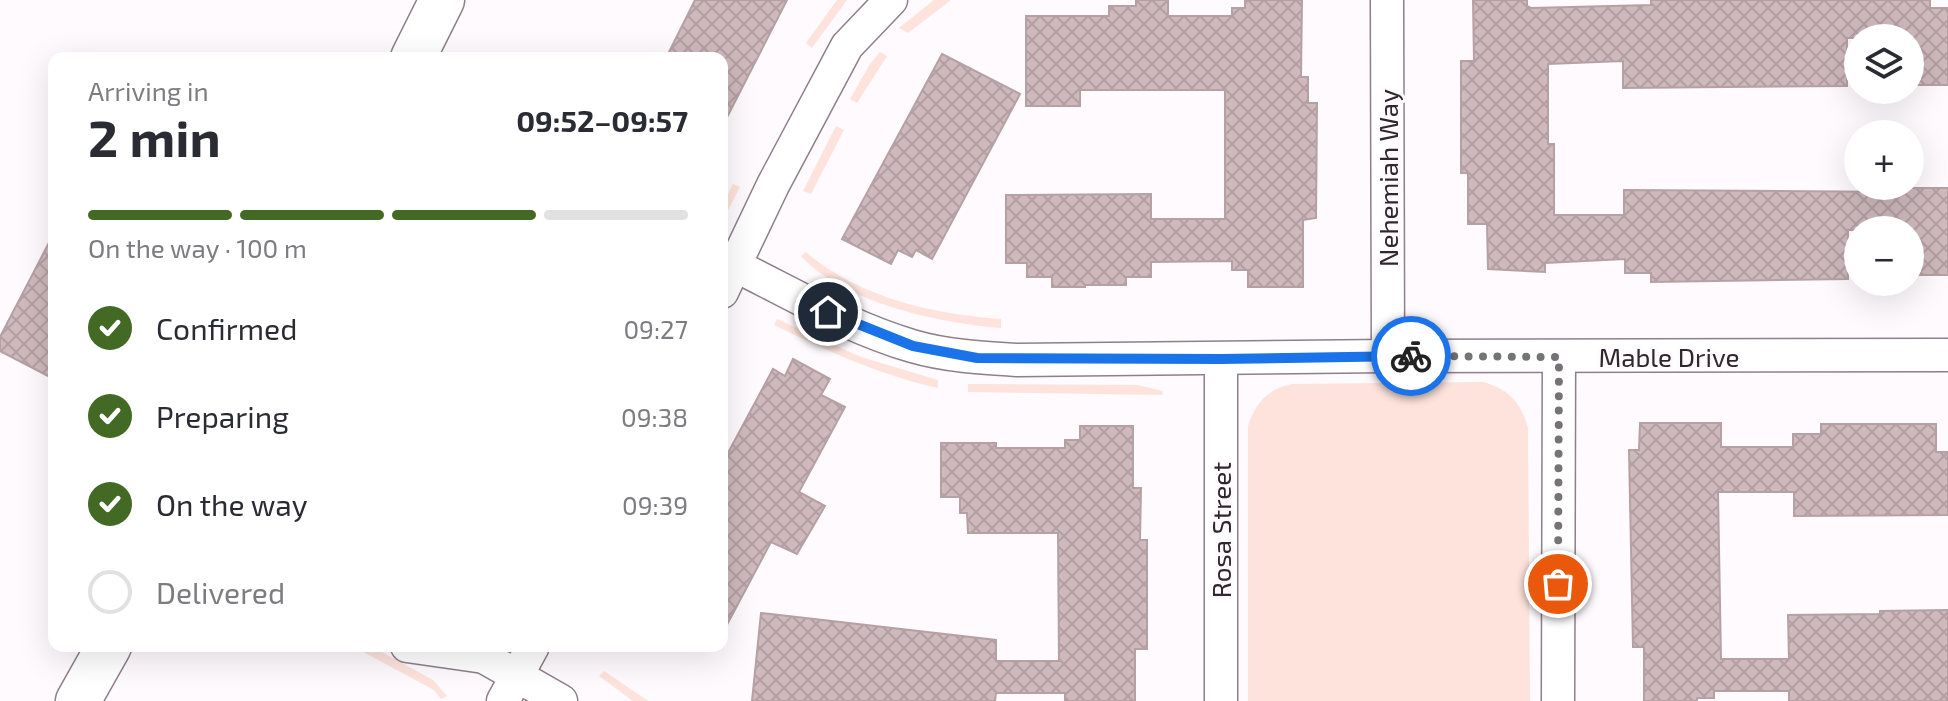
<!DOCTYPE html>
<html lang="en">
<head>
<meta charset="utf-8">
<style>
  :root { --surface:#fff; --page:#f7f7f7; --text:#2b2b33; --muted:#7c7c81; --line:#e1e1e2; --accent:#436a25 }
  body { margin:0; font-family:"Exo 2",sans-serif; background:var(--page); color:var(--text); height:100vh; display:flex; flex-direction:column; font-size:30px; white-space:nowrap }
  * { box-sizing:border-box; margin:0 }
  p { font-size:26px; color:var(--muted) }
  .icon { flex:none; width:44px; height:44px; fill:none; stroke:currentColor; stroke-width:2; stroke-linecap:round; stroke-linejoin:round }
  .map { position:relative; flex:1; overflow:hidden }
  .panel { position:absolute; left:48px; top:52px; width:680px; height:600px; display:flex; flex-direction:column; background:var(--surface); border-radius:16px; box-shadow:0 8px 32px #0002 }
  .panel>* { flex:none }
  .controls { position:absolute; left:1844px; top:24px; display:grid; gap:16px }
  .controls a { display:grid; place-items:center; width:80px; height:80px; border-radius:50%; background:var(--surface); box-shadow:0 8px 32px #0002; font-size:40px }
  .pin { position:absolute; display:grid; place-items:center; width:68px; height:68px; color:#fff; margin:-34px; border:4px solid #fff; border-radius:50%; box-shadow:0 2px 8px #0007 }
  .courier { position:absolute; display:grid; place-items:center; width:80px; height:80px; margin:-40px; border:6px solid #1a73e8; border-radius:50%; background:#fff; color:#222; box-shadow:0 2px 10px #0007 }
  .summary em { font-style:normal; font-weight:700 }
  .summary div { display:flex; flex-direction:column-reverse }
  .summary { display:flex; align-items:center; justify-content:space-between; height:136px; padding:0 40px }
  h1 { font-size:52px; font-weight:700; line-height:60px }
  .bar { display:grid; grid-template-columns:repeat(4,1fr); gap:12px 8px; align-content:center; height:96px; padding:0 40px }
  .bar i { height:10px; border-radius:6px; background:var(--line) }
  .bar .active { background:var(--accent) }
  .bar p { grid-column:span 4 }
  ol { padding:0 40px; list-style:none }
  li { display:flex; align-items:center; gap:24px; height:88px }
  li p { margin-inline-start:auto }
  li .icon { padding:8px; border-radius:50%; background:var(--accent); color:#fff; stroke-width:4 }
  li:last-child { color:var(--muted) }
  li i { width:44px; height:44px; border:4px solid var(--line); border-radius:50% }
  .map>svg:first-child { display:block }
  .green { fill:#fde3dc }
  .building { fill:url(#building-cross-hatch); stroke:#b5a1a4; stroke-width:2 }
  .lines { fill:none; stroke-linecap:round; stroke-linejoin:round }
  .minor-casing { stroke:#8e7f8b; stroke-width:35 }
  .trunk-casing { stroke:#8e7f8b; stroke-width:47 }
  .minor { stroke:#fff; stroke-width:32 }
  .trunk { stroke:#fff; stroke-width:44 }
  .done { stroke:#777276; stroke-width:8; stroke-dasharray:0 14.4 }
  .route { stroke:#1a73e8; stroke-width:10 }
  .labels { text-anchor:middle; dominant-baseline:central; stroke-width:6; stroke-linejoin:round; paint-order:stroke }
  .street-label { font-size:26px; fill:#2e282d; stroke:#fefafd }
</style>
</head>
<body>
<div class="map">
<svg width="1948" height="701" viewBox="0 0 1948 701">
  <defs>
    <pattern id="building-cross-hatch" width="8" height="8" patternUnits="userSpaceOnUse" patternTransform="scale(2)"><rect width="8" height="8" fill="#cfb9bd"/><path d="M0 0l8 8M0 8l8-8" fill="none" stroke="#b29fa3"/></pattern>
  </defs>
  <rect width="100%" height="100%" fill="#fefafd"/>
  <g class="green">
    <path d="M837 0H847L812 48 806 43Z"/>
    <path d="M934 0H951L908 33 899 28Z"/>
    <path d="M880 52 887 56 857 103 850 99 870 64Z"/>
    <path d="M836 126 844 130 811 194 803 191Z"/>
    <path d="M733 184 740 187 722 222V206Z"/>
    <path d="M806 252C859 298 933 314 1001 319V328C939 323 844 303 801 256Z"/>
    <path d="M777 319 861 357 938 380V388C879 375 828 351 774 325Z"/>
    <path d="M1483 382C1509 389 1521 403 1528 428L1530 701H1248V426C1255 403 1268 389 1292 384Z"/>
    <path d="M968 384 1137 385 1163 391 1162 395 968 392Z"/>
    <path d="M352 646H371L433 680 447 696 441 699 434 690Z"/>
    <path d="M604 671 648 701H633L599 676Z"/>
  </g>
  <g class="building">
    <path d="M695 0H787L722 127V58H666Z"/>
    <path d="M1136 0H1168V16H1232V8H1245V0H1302L1301 77H1308V103H1317L1316 218 1303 220V287H1248V270H1232V261L1151 262V277H1126V285H1085V287H1052V277H1027V263H1006V195L1151 194V219H1225V90H1080V106H1026V16H1109V6H1136Z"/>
    <path d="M1473 0H1527V6L1531 8 1651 5V0H1930V8H1948V85H1910V38H1847V86L1623 88V61L1548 64V144H1554V215H1624V190L1904 192V188H1948V275H1910V230H1848V279L1651 282V273H1625V259L1545 263V272L1488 269 1487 224H1468V173H1461V61H1474Z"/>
    <path d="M942 54 1020 94 932 259 916 250 912 257 898 250 891 264 842 239Z"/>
    <path d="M54 233V379L0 351V337Z"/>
    <path d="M793 359 830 379 821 395 845 407 799 492 825 506 797 554 771 542 722 634V464L773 369 785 376Z"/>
    <path d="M1640 423H1721V447H1793V434H1821V424H1936V452H1948V515L1794 516V492H1718L1721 659H1789L1788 615 1880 614V611L1948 610V701H1789V691H1714V698H1697V701H1644V647H1633L1629 450H1639Z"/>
    <path d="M1080 426H1133V488H1141L1140 540H1147V649H1135V701H1065V693H996L995 701H752L761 613 996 640V661H1059L1058 533H968L967 513H960V497H941V443H996V448H1065V440H1080Z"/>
  </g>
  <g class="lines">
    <defs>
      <g id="minor">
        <path d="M1387 0 1388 356"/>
        <path d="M736 266C793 294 850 328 912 346 946 356 982 358 1017 360L1388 356 1948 355"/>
        <path d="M722 292 773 185 847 46 891 0"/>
        <path d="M407 646 484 657"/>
        <path d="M473 646 484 657 561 701"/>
        <path d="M503 701 533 646"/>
        <path d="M1221 701V359"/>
        <path d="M1558 701 1559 357"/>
      </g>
      <g id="trunk">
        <path d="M413 58 442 0"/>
        <path d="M78 701 109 646"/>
      </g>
    </defs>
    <use href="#minor" class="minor-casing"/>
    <use href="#trunk" class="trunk-casing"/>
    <use href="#minor" class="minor"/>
    <use href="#trunk" class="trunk"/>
  </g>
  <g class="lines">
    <path class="done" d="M1411 356 1559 357 1558 584"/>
    <path class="route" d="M828 312 913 346 977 358 1221 359 1411 356"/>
  </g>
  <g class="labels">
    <g class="street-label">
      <text transform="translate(1387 178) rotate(-90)">Nehemiah Way</text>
      <text x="1669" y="356">Mable Drive</text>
      <text transform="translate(1220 530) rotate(-90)">Rosa Street</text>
    </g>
  </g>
</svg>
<div class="controls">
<a><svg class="icon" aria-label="layers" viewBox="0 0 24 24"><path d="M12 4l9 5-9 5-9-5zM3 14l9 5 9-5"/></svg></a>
<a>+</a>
<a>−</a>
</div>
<div class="pin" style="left:1558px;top:584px;background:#ea580c"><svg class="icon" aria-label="bag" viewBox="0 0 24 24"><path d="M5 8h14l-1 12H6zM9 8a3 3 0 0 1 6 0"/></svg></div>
<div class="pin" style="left:828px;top:312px;background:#1f2937"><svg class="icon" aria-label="home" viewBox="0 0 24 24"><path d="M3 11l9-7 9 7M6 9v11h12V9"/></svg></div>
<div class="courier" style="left:1411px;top:356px"><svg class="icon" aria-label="bike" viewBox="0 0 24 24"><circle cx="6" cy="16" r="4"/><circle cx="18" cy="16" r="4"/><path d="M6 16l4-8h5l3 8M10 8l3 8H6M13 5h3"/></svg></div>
<section class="panel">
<div class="summary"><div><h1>2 min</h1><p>Arriving in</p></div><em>09:52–09:57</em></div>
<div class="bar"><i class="active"></i><i class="active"></i><i class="active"></i><i></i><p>On the way · 100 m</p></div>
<ol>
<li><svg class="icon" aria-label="check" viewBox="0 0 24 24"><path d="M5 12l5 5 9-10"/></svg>Confirmed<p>09:27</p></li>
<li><svg class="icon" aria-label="check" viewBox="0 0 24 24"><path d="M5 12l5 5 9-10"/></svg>Preparing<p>09:38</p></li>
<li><svg class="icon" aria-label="check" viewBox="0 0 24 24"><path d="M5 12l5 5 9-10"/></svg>On the way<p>09:39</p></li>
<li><i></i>Delivered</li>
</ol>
</section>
</div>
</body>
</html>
